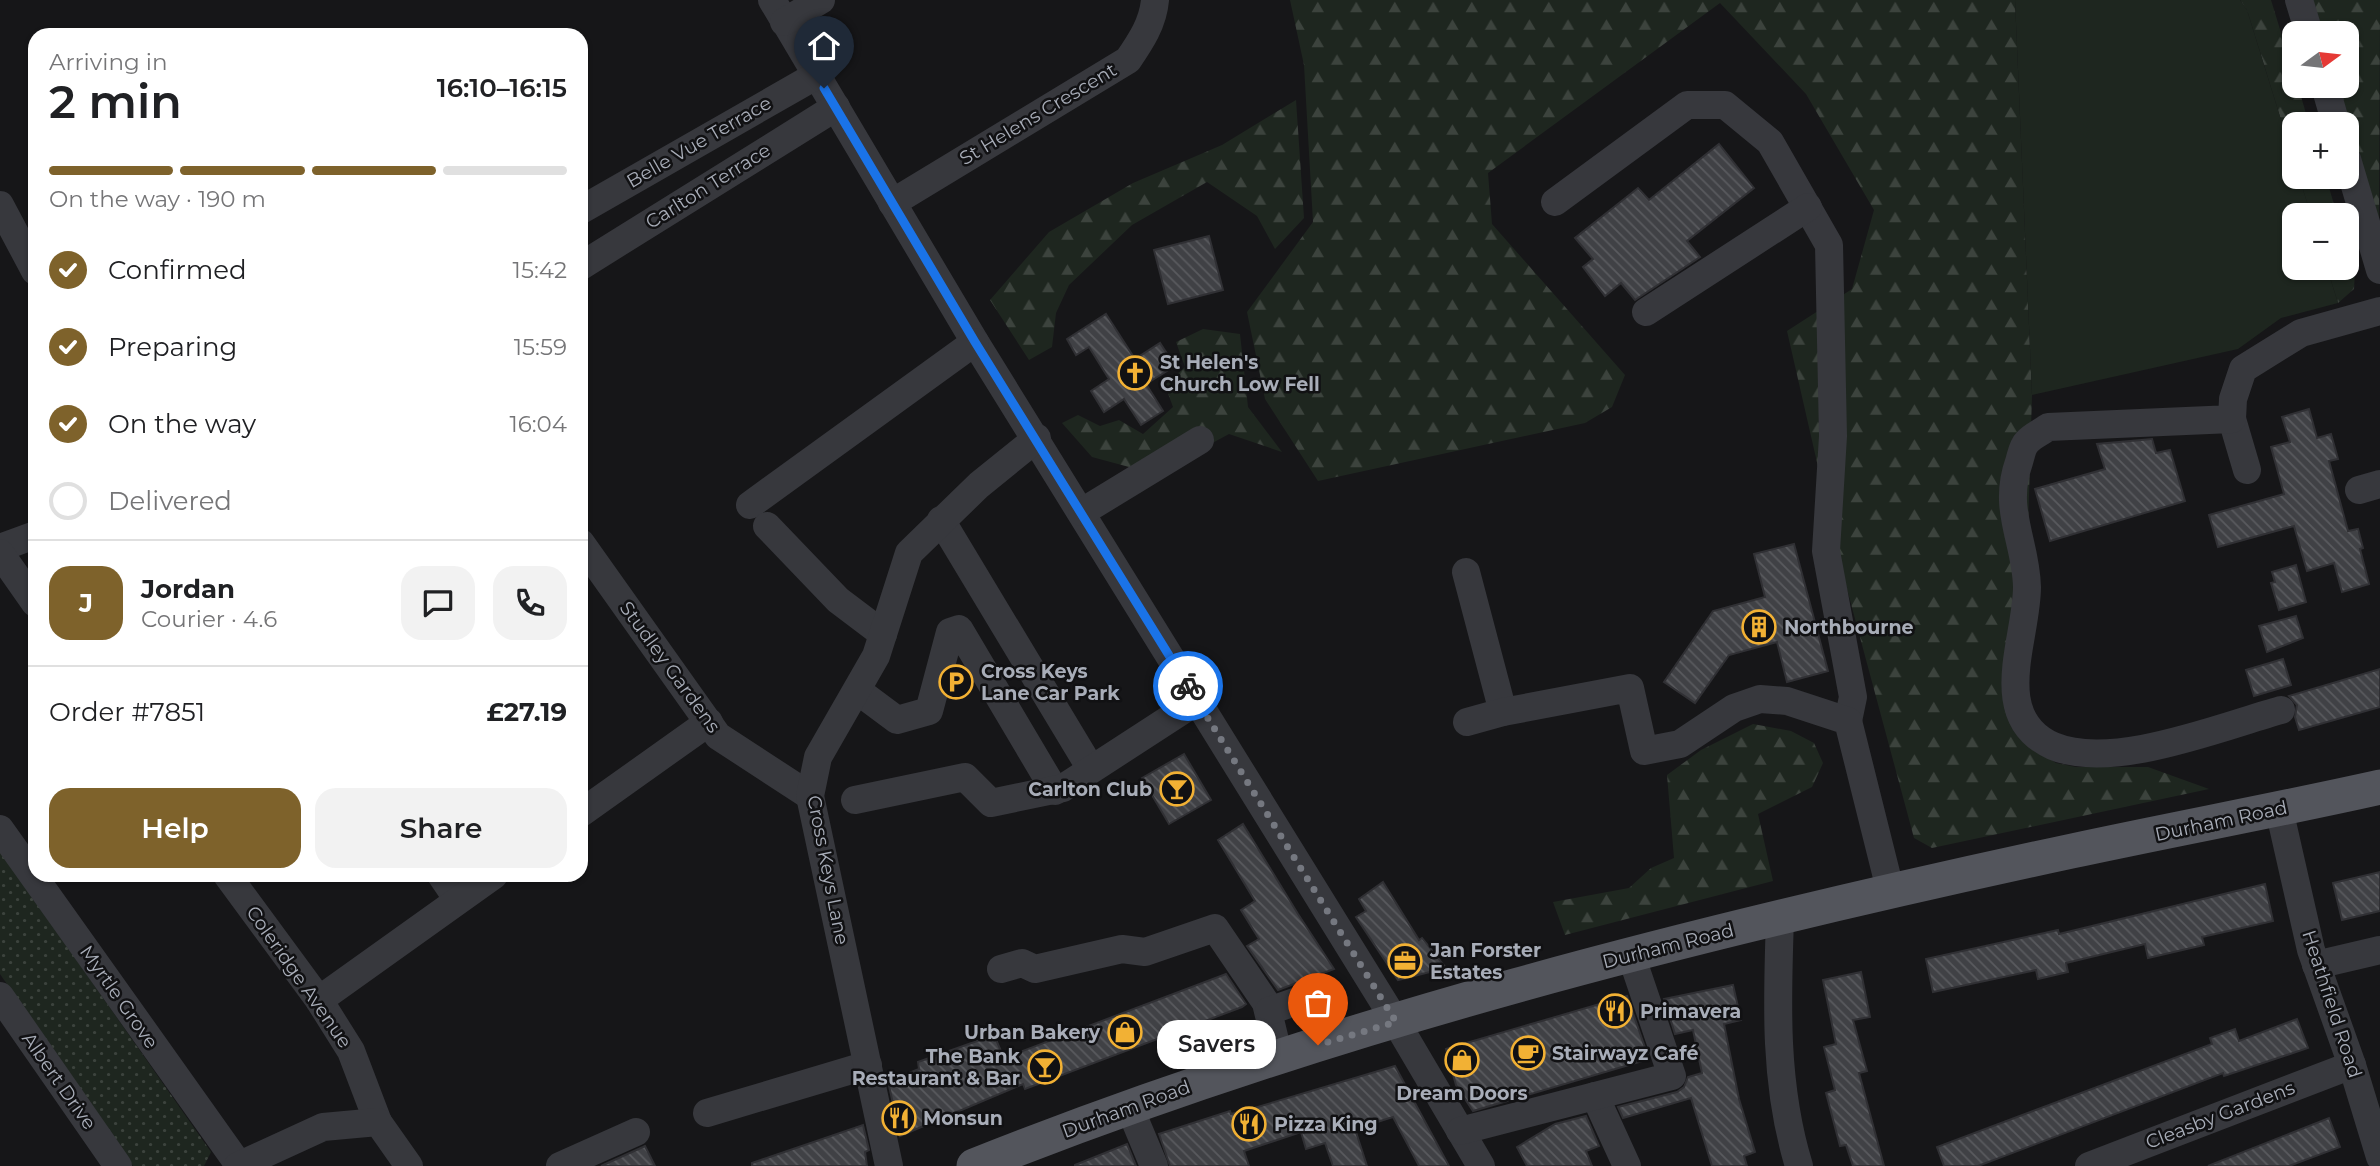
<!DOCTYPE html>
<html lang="en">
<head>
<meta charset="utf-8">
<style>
  :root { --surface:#fff; --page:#f2f2f2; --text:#202124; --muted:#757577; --line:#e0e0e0; --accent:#7e622b }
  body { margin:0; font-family:Montserrat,sans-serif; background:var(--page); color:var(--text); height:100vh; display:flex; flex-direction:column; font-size:26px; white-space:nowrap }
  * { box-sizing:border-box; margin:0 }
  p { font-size:23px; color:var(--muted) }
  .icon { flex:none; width:38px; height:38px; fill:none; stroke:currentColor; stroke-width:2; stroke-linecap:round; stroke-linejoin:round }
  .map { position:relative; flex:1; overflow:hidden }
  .side { position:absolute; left:28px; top:28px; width:560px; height:854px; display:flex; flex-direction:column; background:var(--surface); border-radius:21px; box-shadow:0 2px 5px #0004 }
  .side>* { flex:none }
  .needle { width:46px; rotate:75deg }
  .buttons { position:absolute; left:2282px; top:21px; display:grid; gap:14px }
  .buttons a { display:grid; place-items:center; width:77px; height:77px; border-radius:14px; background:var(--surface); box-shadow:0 2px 5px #0004; font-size:35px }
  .pin { position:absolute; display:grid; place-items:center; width:60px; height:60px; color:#fff; margin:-72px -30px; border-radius:50% 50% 50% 0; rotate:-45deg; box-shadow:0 0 7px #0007 }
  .pin .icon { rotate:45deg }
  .courier { position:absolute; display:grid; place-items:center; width:70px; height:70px; margin:-35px; border:5px solid #1a73e8; border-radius:50%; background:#fff; color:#222; box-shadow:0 2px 9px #0007 }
  .bubble { position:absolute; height:49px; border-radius:21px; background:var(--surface); box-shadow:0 2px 5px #0004; font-size:23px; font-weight:600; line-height:49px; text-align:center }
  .head em { font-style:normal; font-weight:600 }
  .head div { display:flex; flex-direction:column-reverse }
  .head { display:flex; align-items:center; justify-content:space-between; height:119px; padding:0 21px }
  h1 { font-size:46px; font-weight:600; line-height:52px }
  .bar { display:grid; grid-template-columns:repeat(4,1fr); gap:10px 7px; align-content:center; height:84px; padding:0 21px }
  .bar i { height:9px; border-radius:5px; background:var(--line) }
  .bar .current { background:var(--accent) }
  .bar p { grid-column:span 4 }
  .line { display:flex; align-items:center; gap:18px; padding:0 21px; border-top:2px solid var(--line) }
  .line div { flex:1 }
  .round { display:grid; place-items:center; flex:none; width:74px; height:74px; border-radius:21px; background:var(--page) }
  ol { padding:0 21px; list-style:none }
  li { display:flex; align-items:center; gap:21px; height:77px }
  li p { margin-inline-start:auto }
  li .icon { padding:7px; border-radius:50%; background:var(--accent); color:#fff; stroke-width:4 }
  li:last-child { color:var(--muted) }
  li i { width:38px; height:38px; border:4px solid var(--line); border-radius:50% }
  .primary-button { display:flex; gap:14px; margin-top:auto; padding:14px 21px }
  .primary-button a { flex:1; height:80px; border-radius:21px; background:var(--accent); color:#fff; font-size:28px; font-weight:600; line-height:80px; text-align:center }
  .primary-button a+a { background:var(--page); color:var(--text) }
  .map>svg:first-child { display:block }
  .grass { fill:url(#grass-dots) }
  .forest { fill:url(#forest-firs) }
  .green { fill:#1e261f }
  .building { fill:url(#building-back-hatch); stroke:#303034; stroke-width:2 }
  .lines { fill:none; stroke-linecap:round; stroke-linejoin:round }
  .minor { stroke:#37383d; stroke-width:28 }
  .major { stroke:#53555c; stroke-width:35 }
  .done { stroke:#757880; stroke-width:7; stroke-dasharray:0 12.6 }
  .route { stroke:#1a73e8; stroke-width:9 }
  .labels { text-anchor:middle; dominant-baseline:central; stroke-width:5; stroke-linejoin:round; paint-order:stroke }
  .street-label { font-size:19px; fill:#a8adb8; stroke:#111113 }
  .poi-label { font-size:19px; font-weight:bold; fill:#a8adb8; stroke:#111113; text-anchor:start }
</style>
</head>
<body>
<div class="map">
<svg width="2380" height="1166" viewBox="0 0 2380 1166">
  <defs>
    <pattern id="grass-dots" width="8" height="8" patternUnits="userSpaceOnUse" patternTransform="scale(1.75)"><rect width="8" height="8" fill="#1e261f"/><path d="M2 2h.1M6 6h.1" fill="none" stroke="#3c433d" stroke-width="1.8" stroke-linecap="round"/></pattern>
    <pattern id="forest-firs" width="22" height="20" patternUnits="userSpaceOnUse" patternTransform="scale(1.75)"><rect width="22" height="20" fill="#1e261f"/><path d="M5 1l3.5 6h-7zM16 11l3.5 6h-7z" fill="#3c433d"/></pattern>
    <pattern id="building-back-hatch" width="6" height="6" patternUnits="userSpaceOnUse" patternTransform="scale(1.75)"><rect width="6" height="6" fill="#404145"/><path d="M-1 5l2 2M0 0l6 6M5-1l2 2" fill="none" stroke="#595a5e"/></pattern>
  </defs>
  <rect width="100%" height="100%" fill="#161618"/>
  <path class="grass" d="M0 851 211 1152 204 1166H133L0 974Z"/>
  <g class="forest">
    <path d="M1290 0H2015L2032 395 2026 595 2012 710 2037 750 2056 763 2076 767H2148L2209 789 1932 848 1914 838 1840 563 1787 331 1852 289 1874 210 1806 94 1720 3 1488 173 1492 224 1625 375 1612 407 1585 423 1318 481 1265 399 1247 312 1313 222 1304 65Z"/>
    <path d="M2240 0H2271L2294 75V86H2298L2309 124H2294V162L2247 10Z"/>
    <path d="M2312 0H2380L2379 228 2337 86H2347V33H2321Z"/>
    <path d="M1296 100 1304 218 1275 249 1257 216 1207 182 1132 225 1069 285 1056 313 1052 347 1029 360 990 300 1049 232 1133 183 1222 145Z"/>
    <path d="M2299 177H2326L2337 215H2311Z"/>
    <path d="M2347 245 2355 271 2354 289 2338 303 2327 268H2347Z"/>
    <path d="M1203 329 1240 334 1248 407 1282 452 1229 434 1155 474 1092 457 1062 423 1078 415 1100 426 1119 420 1143 434 1173 407 1165 385 1185 367 1176 342Z"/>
    <path d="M1753 724 1791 731 1814 743 1823 763 1812 787 1758 814 1773 881 1565 935 1553 902 1629 888 1651 868 1674 858 1667 775 1701 750Z"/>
  </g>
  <path class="green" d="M2015 0H2240L2247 10 2294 162V177H2299L2311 215H2294V268H2327L2338 303 2281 318 2238 349 2032 395Z"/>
  <g class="building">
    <path d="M1719 144 1754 188 1687 241 1700 257 1635 300 1621 283 1605 296 1583 267 1593 259 1575 238 1638 188 1649 200Z"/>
    <path d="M1209 236 1223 290 1168 304 1154 250Z"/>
    <path d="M1106 314 1135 359 1160 343 1175 366 1146 384 1163 411 1141 425 1124 399 1104 412 1091 391 1109 379 1089 347 1076 355 1067 339Z"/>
    <path d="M2309 409 2317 438 2331 434 2338 459 2329 461 2348 531 2358 529 2363 548 2360 549 2369 584 2342 592 2334 563 2307 571 2294 526 2218 547 2209 515 2284 494 2271 447 2290 442 2282 417Z"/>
    <path d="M2152 439 2156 453 2170 450 2185 501 2050 541 2035 489 2105 469 2097 444Z"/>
    <path d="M1794 544 1828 671 1787 682 1777 642 1729 655 1695 703 1664 682 1713 611 1765 597 1754 554Z"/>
    <path d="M2296 565 2306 602 2279 610 2271 583 2275 582 2272 572Z"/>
    <path d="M2296 616 2303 638 2267 652 2259 626Z"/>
    <path d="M2283 659 2291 685 2254 696 2246 670Z"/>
    <path d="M2380 669V707L2299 730 2295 717 2297 705 2289 696Z"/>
    <path d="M1184 754 1211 800 1169 824 1142 778Z"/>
    <path d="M1243 824 1298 914 1334 969 1278 990 1247 946 1259 939 1241 910 1255 901 1218 840Z"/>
    <path d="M2380 872V911L2342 920 2333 883Z"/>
    <path d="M1383 882 1419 940 1422 938 1446 968 1398 980 1356 917 1366 911 1359 899Z"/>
    <path d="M2265 884 2273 921 2202 937 2204 945 2148 958 2145 944 2066 963 2068 972 2038 979 2036 970 1933 992 1926 959 2058 930 2059 934Z"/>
    <path d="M1861 972 1870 1017 1853 1020 1867 1071 1859 1073 1884 1166H1853L1846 1145 1840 1146 1826 1093 1835 1090 1824 1047 1836 1044 1823 980Z"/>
    <path d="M1226 974 1246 1004 1242 1007 1025 1089 1023 1084 900 1136 888 1081 919 1069 918 1062 994 1035 1004 1058Z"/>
    <path d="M1733 985 1741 1020 1724 1024 1739 1099 1755 1152 1744 1156 1747 1166H1712L1691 1098 1623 1118 1618 1107 1677 1092 1684 1087 1688 1077 1702 1073 1693 1030 1675 1034 1664 999Z"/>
    <path d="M1627 996 1649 1059 1473 1111 1456 1085 1446 1049Z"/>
    <path d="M2297 1019 2308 1048 2224 1076 2223 1073 1978 1166H1944L1937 1147 2212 1044 2210 1038 2235 1029 2239 1041Z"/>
    <path d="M1395 1066 1449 1166H1419L1393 1117 1355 1129 1367 1166H1333L1325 1143 1306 1149 1301 1132 1244 1151 1249 1166H1170L1159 1134 1230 1111 1231 1114 1251 1109Z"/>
    <path d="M1586 1116 1599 1146 1586 1151 1592 1166H1527L1517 1147 1555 1124Z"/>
    <path d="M2329 1118 2340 1147 2289 1166H2208Z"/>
    <path d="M863 1125 869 1150 865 1152 867 1166H752V1163Z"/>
    <path d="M1127 1144 1136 1166H1075V1165Z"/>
    <path d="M645 1146 655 1166H601L643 1147Z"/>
  </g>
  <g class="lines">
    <g class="minor">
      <path d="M772 0 975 342 1396 1022 1481 1166"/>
      <path d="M2299 0 2309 33"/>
      <path d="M784 22 821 0"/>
      <path d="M2325 86 2336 124"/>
      <path d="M2347 159 2380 270"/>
      <path d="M1555 202 1687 105H1725L1770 142 1829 245 1833 436 1826 551 1853 697 1848 721"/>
      <path d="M892 203 1128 60C1141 41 1153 23 1155 0"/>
      <path d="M0 205 35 271"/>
      <path d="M581 210 817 75"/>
      <path d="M581 266 836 107"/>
      <path d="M1646 312 1808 207"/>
      <path d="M2232 419 2247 470"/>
      <path d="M2359 490 2380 484"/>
      <path d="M750 505 975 342"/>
      <path d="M1082 512 1200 440"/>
      <path d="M941 520 1091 769"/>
      <path d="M767 526 838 600 883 634"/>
      <path d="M581 543 718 736 810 796"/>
      <path d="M0 548 35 535"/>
      <path d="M0 553 35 603"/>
      <path d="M1466 572 1503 712"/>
      <path d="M858 691 897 720 929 711 950 632 959 629 1055 791"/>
      <path d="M2281 710C2220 727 2112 771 2053 746 1988 717 2027 639 2027 587 2026 541 2002 510 2019 462 2021 456 2022 447 2027 442 2032 436 2042 432 2048 427L2232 419 2233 399 2243 369 2301 333 2380 311"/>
      <path d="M1467 722 1503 712 1630 688 1644 751 1680 744 1734 708 1760 699 1787 701 1848 721 1891 893"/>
      <path d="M855 800 965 777 991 803 1063 788 1197 701"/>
      <path d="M2279 809 2311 950 2352 1065 2380 1157"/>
      <path d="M581 813 709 722"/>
      <path d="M0 829 239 1165"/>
      <path d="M227 875 319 1000 351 1051 378 1122"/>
      <path d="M441 875 458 900"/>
      <path d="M1780 919C1777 1002 1774 1085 1799 1166"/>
      <path d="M2316 965 2380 950"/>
      <path d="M1001 969 1022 963 1035 969 1122 949 1145 952 1215 928 1266 1003 1279 1057"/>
      <path d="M0 996 118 1166"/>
      <path d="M319 1000 494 875"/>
      <path d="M1269 1011 1326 991"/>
      <path d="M1595 1096 1627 1166"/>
      <path d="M1129 1106 1154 1166"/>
      <path d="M707 1113 868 1065"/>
      <path d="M1460 1131 1672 1076 1631 955"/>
      <path d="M238 1166 323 1127 378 1122 409 1166"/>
      <path d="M560 1166 636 1132"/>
      <path d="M889 1166 810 796 818 757 876 656 909 553 979 485 1037 438"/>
      <path d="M2089 1166 2352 1065"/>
    </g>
    <path class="major" d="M974 1166C1328 1025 1699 931 2072 851 2174 829 2277 810 2380 787"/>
  </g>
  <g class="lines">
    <path class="done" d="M1188 686 1396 1022 1318 1045"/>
    <path class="route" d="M824 88 975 342 1188 686"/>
  </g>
  <defs>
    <symbol id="church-ring" viewBox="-11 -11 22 22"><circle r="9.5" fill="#111113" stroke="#f2b134" stroke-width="1.5"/><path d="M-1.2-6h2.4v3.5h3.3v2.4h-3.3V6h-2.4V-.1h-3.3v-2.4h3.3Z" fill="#f2b134"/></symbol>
    <symbol id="building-ring" viewBox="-11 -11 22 22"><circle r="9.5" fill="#111113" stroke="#f2b134" stroke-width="1.5"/><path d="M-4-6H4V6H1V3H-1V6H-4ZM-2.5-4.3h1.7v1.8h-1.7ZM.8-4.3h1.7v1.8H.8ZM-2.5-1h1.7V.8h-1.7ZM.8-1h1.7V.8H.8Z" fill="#f2b134"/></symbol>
    <symbol id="parking-ring" viewBox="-11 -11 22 22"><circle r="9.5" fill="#111113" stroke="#f2b134" stroke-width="1.5"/><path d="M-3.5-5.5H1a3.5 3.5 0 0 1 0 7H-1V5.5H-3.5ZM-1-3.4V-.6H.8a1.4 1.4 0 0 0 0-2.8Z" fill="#f2b134"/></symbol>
    <symbol id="bar-ring" viewBox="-11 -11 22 22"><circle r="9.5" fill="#111113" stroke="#f2b134" stroke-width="1.5"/><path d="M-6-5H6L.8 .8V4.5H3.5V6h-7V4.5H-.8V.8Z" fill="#f2b134"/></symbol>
    <symbol id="office-ring" viewBox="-11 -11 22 22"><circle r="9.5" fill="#111113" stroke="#f2b134" stroke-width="1.5"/><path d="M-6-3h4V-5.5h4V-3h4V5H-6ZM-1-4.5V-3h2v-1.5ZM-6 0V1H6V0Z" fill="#f2b134"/></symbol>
    <symbol id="restaurant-ring" viewBox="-11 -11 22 22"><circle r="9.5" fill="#111113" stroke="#f2b134" stroke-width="1.5"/><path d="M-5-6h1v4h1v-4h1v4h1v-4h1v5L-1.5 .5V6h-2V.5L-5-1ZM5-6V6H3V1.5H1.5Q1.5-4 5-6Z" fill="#f2b134"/></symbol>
    <symbol id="shop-ring" viewBox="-11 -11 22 22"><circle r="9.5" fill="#111113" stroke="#f2b134" stroke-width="1.5"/><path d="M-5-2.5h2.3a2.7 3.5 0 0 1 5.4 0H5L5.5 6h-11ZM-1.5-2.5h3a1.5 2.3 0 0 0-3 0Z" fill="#f2b134"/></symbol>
    <symbol id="cafe-ring" viewBox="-11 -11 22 22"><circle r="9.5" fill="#111113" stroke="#f2b134" stroke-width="1.5"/><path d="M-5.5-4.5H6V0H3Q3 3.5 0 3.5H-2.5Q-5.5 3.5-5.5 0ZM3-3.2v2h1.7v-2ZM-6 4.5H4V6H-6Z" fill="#f2b134"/></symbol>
  </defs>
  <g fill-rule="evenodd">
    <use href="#church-ring" x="1116" y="354" width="38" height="38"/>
    <use href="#building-ring" x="1740" y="608" width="38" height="38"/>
    <use href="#parking-ring" x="937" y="663" width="38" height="38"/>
    <use href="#bar-ring" x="1158" y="770" width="38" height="38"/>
    <use href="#office-ring" x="1386" y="942" width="38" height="38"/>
    <use href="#restaurant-ring" x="1596" y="992" width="38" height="38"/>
    <use href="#shop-ring" x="1106" y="1013" width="38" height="38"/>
    <use href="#cafe-ring" x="1509" y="1034" width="38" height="38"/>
    <use href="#shop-ring" x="1443" y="1041" width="38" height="38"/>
    <use href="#bar-ring" x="1026" y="1048" width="38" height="38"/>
    <use href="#restaurant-ring" x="880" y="1099" width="38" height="38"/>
    <use href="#restaurant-ring" x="1230" y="1105" width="38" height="38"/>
  </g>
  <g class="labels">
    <g class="street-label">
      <text transform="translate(1038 114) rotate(-31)">St Helens Crescent</text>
      <text transform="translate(699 142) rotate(-30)">Belle Vue Terrace</text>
      <text transform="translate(708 186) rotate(-32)">Carlton Terrace</text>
      <text transform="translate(670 667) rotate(54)">Studley Gardens</text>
      <text transform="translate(2221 821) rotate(-12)">Durham Road</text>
      <text transform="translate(828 870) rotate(79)">Cross Keys Lane</text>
      <text transform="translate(1668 946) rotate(-14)">Durham Road</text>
      <text transform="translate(299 977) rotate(55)">Coleridge Avenue</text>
      <text transform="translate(119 997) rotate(55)">Myrtle Grove</text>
      <text transform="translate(2332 1004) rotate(72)">Heathfield Road</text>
      <text transform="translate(59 1081) rotate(55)">Albert Drive</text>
      <text transform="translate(1126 1109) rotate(-20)">Durham Road</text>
      <text transform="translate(2220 1115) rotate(-21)">Cleasby Gardens</text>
    </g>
    <g class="poi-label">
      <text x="1160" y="362">St Helen's<tspan x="1160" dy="22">Church Low Fell</tspan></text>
      <text x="1784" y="627">Northbourne</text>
      <text x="981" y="671">Cross Keys<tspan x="981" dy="22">Lane Car Park</tspan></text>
      <text x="1152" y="789" text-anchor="end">Carlton Club</text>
      <text x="1430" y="950">Jan Forster<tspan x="1430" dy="22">Estates</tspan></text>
      <text x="1640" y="1011">Primavera</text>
      <text x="1100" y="1032" text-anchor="end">Urban Bakery</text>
      <text x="1552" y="1053">Stairwayz Café</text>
      <text x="1020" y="1056" text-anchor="end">The Bank<tspan x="1020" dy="22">Restaurant &amp; Bar</tspan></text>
      <text x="1462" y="1093" text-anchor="middle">Dream Doors</text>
      <text x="923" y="1118">Monsun</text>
      <text x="1274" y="1124">Pizza King</text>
    </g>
  </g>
</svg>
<div class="buttons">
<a><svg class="needle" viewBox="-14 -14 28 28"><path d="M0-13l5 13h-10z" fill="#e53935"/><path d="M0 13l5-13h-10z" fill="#757577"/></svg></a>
<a>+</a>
<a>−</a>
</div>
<div class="pin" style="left:1318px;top:1045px;background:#ea580c"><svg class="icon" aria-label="bag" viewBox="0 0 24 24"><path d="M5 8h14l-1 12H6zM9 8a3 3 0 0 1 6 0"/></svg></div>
<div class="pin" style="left:824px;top:88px;background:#1f2937"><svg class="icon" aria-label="home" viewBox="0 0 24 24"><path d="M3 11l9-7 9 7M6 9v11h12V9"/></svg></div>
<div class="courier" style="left:1188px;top:686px"><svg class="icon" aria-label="bike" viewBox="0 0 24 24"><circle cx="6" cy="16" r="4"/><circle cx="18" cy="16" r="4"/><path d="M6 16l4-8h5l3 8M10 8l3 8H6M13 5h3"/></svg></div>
<div class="bubble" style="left:1157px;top:1020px;width:119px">Savers</div>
<section class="side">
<div class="head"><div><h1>2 min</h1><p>Arriving in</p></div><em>16:10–16:15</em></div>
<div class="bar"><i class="current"></i><i class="current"></i><i class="current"></i><i></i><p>On the way · 190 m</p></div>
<ol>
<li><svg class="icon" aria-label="check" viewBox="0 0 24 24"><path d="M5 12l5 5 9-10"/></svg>Confirmed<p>15:42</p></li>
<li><svg class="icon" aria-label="check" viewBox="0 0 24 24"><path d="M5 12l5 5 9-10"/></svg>Preparing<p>15:59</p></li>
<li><svg class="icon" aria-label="check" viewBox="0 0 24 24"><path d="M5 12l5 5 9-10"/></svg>On the way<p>16:04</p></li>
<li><i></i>Delivered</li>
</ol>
<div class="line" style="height:126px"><b class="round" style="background:var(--accent);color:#fff">J</b><div><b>Jordan</b><p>Courier · 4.6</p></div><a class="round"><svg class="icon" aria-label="chat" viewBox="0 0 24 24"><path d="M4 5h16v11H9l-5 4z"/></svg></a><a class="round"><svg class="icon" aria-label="phone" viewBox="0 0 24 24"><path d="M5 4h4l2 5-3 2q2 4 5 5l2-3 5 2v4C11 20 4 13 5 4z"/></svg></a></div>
<div class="line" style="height:91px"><div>Order #7851</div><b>£27.19</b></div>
<div class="primary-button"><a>Help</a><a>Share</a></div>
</section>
</div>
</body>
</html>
